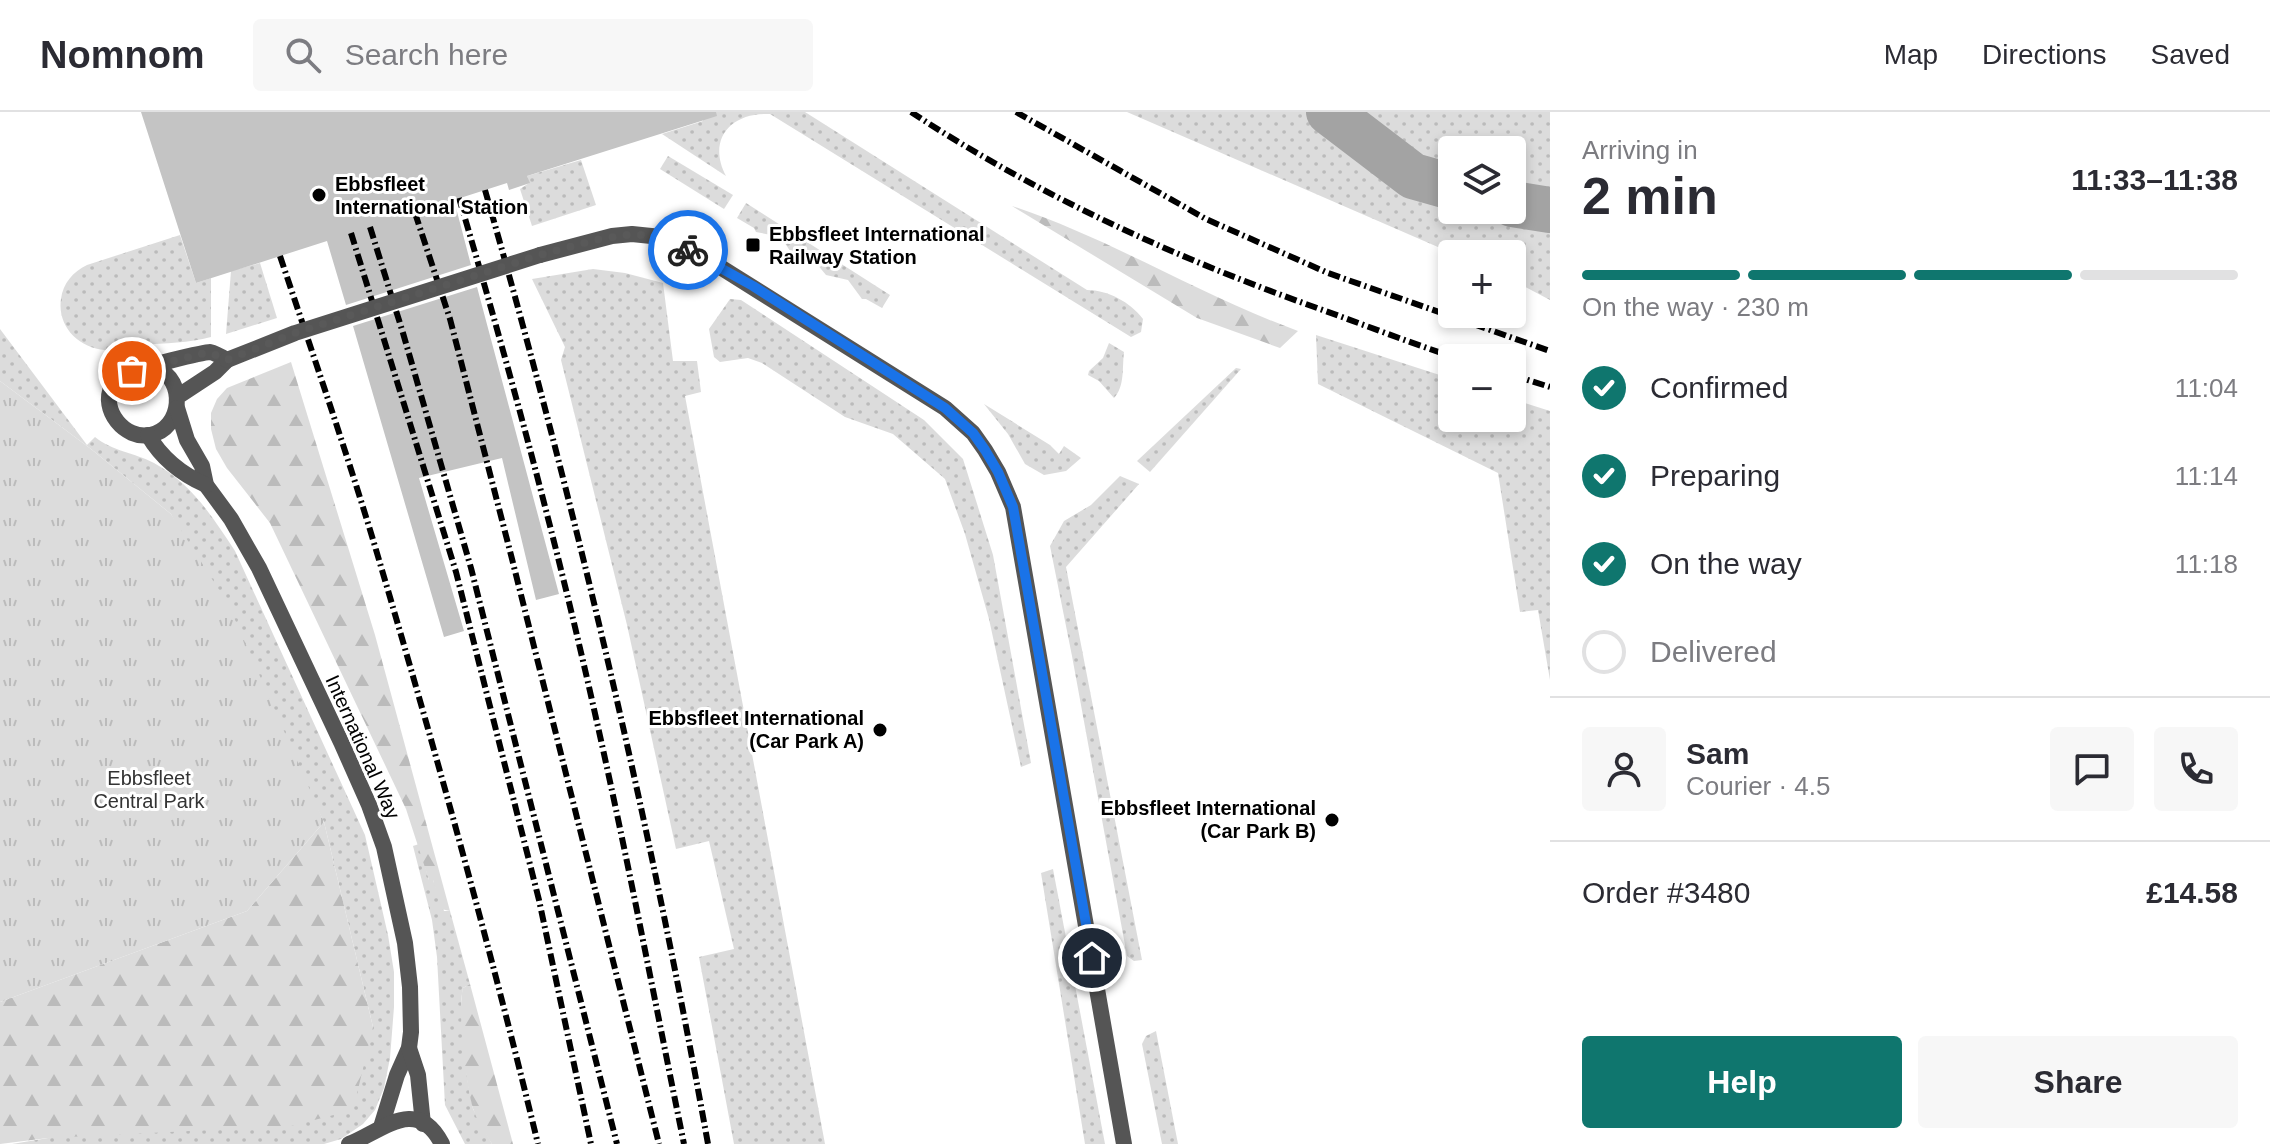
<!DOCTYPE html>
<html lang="en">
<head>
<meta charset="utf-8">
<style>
  :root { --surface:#fff; --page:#f7f7f7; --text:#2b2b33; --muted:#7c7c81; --line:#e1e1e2; --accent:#0f766e }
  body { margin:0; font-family:Helvetica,sans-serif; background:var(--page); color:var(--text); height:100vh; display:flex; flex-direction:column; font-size:30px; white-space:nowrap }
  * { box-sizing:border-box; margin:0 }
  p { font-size:26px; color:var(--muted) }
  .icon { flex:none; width:44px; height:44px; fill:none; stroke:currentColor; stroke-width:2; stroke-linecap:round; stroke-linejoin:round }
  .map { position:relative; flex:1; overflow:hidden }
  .panel { display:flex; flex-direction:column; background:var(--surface); width:720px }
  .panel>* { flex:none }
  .controls { position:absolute; left:1438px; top:24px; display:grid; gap:16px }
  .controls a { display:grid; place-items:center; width:88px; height:88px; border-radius:8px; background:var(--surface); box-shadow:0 4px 12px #0003; font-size:40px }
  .pin { position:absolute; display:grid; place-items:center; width:68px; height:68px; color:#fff; margin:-34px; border:4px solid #fff; border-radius:50%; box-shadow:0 2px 8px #0007 }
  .courier { position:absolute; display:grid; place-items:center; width:80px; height:80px; margin:-40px; border:6px solid #1a73e8; border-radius:50%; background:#fff; color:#222; box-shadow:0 2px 10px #0007 }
  .headline em { font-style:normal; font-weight:700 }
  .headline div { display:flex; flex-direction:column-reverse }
  .headline { display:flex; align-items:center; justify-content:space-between; height:136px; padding:0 32px }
  h1 { font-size:52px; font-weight:700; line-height:60px }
  .bar { display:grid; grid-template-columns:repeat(4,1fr); gap:12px 8px; align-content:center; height:96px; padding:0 32px }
  .bar i { height:10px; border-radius:6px; background:var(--line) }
  .bar .current { background:var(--accent) }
  .bar p { grid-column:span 4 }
  .line { display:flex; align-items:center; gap:20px; padding:0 32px; border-top:2px solid var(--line) }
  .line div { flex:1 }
  .round { display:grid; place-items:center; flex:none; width:84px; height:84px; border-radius:8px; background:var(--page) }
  ol { padding:0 32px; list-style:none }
  li { display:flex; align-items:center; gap:24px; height:88px }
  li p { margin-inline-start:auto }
  li .icon { padding:8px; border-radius:50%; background:var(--accent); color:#fff; stroke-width:4 }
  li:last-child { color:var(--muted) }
  li i { width:44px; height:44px; border:4px solid var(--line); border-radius:50% }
  .button { display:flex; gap:16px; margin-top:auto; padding:16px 32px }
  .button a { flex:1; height:92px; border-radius:8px; background:var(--accent); color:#fff; font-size:32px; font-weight:700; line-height:92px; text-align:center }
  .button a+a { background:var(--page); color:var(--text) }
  header { display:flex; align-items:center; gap:48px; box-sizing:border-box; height:112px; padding:0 40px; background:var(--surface); border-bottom:2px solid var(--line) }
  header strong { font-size:38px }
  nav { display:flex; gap:44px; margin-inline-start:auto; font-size:28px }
  .search { width:560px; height:72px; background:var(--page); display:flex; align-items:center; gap:20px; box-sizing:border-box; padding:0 28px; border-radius:8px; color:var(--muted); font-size:30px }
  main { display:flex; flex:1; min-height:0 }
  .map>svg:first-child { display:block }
  .grass { fill:url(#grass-dots); fill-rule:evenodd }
  .forest { fill:url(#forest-firs) }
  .park { fill:url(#park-tufts) }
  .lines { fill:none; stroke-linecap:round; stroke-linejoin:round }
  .river { stroke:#a3a3a3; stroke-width:46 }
  .building { fill:#c4c4c4 }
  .minor { stroke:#555; stroke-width:16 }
  .rail { stroke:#000; stroke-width:6; stroke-dasharray:12 4 2 4; stroke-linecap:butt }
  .minor-bridge { stroke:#555; stroke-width:16 }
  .done { stroke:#595959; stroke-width:8; stroke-dasharray:0 14.4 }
  .route { stroke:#1a73e8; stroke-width:10 }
  .poi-dot { fill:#000; stroke:#fff; stroke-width:3 }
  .labels { text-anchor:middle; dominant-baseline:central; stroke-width:6; stroke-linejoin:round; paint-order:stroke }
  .poi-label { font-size:20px; font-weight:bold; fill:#000; stroke:#fff; text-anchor:start }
  .street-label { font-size:20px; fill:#000; stroke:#fff }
  .park-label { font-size:20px; fill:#333; stroke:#fff }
</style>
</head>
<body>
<header>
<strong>Nomnom</strong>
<div class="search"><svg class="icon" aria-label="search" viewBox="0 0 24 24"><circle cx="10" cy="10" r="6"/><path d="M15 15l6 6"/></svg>Search here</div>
<nav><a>Map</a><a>Directions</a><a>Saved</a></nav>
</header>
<main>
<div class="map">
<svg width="1550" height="1032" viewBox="0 0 1550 1032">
  <defs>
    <pattern id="grass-dots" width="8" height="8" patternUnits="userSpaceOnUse" patternTransform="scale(2)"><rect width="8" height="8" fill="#dcdcdc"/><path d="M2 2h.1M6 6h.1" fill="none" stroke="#bbb" stroke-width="1.8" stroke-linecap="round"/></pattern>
    <pattern id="forest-firs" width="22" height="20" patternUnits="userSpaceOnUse" patternTransform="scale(2)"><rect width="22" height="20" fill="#dcdcdc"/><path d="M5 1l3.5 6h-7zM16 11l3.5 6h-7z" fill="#bbb"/></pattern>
    <pattern id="park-tufts" width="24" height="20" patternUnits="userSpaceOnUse" patternTransform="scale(2)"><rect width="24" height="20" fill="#dcdcdc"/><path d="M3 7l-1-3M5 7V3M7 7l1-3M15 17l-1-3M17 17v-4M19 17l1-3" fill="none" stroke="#bbb"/></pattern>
  </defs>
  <rect width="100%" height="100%" fill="#fff"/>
  <g class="grass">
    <path d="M701 0H805L1087 178C1108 178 1130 190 1143 207L1141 220 1131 225 770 2C730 0 707 28 726 64L662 22 703 9Z"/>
    <path d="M1127 0H1550V188L1512 168V142H1454ZM1452 38H1512V98H1452Z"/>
    <path d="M668 44 733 83 724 97 660 57Z"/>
    <path d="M581 48 596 93 532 114 520 77 529 71 527 64Z"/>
    <path d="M746 91 890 183 882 196 866 187H862L848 168 826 163 812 146 792 142 781 125 756 120 754 116 737 106Z"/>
    <path d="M180 123 196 171 211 166V225C189 231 165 231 142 233 130 235 117 238 105 238 78 236 57 214 61 187 63 171 73 160 87 153Z"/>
    <path d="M260 151 277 206 226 222 231 159Z"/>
    <path d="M593 157 625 161 663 171 673 249H697L701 280 685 284 825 1032H734L699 845 734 837 709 729 676 737 627 513 561 248 565 235 532 167Z"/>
    <path d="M730 187 741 188 924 308 963 347 993 443 1031 651 1021 655 989 507 965 422 945 367 893 322 845 305 762 251 748 246 720 250 714 245 709 217Z"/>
    <path d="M0 217 87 333 95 325C112 339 135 341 154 351 191 371 212 404 235 439L365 723 388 823 394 860V895L390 946 384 976 375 998 363 1012 341 1027 324 1032H12L48 1026 373 915 324 710 171 402 91 337 0 269Z"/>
    <path d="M1316 223 1452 267V306H1512V287L1550 299V568L1538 498 1520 500 1498 361 1318 272Z"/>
    <path d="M1109 231 1124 240C1122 256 1125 274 1114 286L1099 269 1088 263 1089 259 1103 246Z"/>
    <path d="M1236 256 1241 257 1150 360 1137 349Z"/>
    <path d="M984 292 1050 333 1059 342 1064 334 1081 346 1066 359 1044 363 1025 352 1008 322Z"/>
    <path d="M1120 364 1139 372 1066 455 1142 848 1134 849 1127 844 1072 544 1050 434 1064 409 1091 393Z"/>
    <path d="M419 732 429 768H433L444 799H450L470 872 463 876 461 888 467 966 473 997 492 1032H465L445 993 437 845 432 808 413 734Z"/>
    <path d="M1053 757 1105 1032H1085L1041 761Z"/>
    <path d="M1156 919 1178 1032H1162L1142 932 1146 924Z"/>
  </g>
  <g class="forest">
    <path d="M1012 94C1111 127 1200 183 1298 219L1280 236 1197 206Z"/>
    <path d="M291 250 375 523 450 799 441 797 433 768H429L406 697 270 411 227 356 216 337 211 317V301L217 287 227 276Z"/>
    <path d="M324 710 373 915 353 998 291 1014 48 1026 0 1032V890L247 799Z"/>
    <path d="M470 872 513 1032H492C486 1022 478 1011 474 999 466 977 457 898 463 876Z"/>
  </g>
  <path class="park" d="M0 269 91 337 171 402 229 494 324 710 247 799 0 890Z"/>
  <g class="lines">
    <g class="river">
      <path d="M1329 0 1413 64 1452 75"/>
      <path d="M1512 92 1550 98"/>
    </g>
  </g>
  <g class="building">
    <path d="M141 0H716L717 4 527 64 530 71 509 78 507 71 454 88 471 153 346 193 327 129 196 171Z"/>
    <path d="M477 175 559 482 536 488 502 346 419 366 464 519 444 525 353 214Z"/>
  </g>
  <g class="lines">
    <g class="minor">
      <path d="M540 143 612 124 632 122 661 125 717 153 945 296 973 321 985 338 998 360 1013 395 1124 1032"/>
      <path d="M139 257C145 257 151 255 157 257 186 267 183 317 150 323 125 328 100 298 112 274 116 268 124 261 131 259 140 256 203 240 210 240 215 241 222 245 227 248L215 260 177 285"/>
      <path d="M177 296 187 328 202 354 206 373 231 407 259 456 341 630 369 693 384 735 405 831 410 875 411 920 409 936 397 963 381 1015"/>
      <path d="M148 323C162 347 181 362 206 373"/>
      <path d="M409 936 418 963 423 1012"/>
      <path d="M349 1032C382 1019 417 983 442 1032"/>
    </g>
    <g class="rail">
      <path d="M911 0C1037 83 1178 147 1320 197 1365 213 1410 231 1457 246"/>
      <path d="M1016 0 1206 107 1328 161 1550 239"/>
      <path d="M485 78C575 392 650 710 708 1032"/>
      <path d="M459 86C510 258 557 431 596 606 628 748 655 890 684 1032"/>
      <path d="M415 101 450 207 511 443 659 1032"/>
      <path d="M370 115 403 221 471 456 617 1032"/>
      <path d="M351 121 456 460 539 788 591 1032"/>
      <path d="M280 144C312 240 345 335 374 431 433 630 489 830 538 1032"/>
      <path d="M1512 263 1550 275"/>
    </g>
    <path class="minor-bridge" d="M227 248 295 221 540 143"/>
  </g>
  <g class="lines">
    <path class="done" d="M132 259 209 240 227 248 295 221 540 143 596 128 632 122 661 125 688 138"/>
    <path class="route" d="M688 138 753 174 945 296 973 321 985 338 998 360 1013 395 1092 846"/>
  </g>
  <g class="poi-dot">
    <circle cx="319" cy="83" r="8"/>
    <rect x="745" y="125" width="16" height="16" rx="4"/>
    <circle cx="880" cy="618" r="8"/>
    <circle cx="1332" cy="708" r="8"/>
  </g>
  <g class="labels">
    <g class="poi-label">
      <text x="335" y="72">Ebbsfleet<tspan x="335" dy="23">International Station</tspan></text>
      <text x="769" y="122">Ebbsfleet International<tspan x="769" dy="23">Railway Station</tspan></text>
      <text x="864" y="606" text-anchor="end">Ebbsfleet International<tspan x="864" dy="23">(Car Park A)</tspan></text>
      <text x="1316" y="696" text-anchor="end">Ebbsfleet International<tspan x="1316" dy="23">(Car Park B)</tspan></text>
    </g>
    <g class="street-label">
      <text transform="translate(363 635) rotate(66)">International Way</text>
    </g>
    <g class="park-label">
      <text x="149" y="666">Ebbsfleet<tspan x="149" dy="23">Central Park</tspan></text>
    </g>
  </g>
</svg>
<div class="controls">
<a><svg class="icon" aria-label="layers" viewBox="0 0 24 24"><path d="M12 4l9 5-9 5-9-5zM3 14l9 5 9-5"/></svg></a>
<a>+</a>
<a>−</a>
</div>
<div class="pin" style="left:132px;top:259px;background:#ea580c"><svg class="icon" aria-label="bag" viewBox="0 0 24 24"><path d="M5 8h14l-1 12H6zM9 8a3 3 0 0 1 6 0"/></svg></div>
<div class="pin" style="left:1092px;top:846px;background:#1f2937"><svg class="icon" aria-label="home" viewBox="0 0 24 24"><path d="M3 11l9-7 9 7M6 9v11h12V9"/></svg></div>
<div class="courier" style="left:688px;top:138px"><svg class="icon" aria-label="bike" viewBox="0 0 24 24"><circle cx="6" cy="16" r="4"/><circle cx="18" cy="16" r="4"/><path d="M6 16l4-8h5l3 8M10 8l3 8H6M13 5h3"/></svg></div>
</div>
<section class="panel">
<div class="headline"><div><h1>2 min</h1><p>Arriving in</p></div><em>11:33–11:38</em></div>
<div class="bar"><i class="current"></i><i class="current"></i><i class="current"></i><i></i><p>On the way · 230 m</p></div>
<ol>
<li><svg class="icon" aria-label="check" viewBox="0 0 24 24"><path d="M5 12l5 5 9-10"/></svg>Confirmed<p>11:04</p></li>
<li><svg class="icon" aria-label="check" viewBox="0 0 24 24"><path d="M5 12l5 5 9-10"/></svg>Preparing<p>11:14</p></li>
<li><svg class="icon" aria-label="check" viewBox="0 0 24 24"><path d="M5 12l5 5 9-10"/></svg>On the way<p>11:18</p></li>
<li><i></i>Delivered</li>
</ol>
<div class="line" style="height:144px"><a class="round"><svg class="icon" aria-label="person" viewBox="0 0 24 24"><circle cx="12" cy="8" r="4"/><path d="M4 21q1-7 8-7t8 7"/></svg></a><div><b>Sam</b><p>Courier · 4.5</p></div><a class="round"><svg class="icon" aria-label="chat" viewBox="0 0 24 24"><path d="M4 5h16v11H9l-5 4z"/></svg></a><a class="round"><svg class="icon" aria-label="phone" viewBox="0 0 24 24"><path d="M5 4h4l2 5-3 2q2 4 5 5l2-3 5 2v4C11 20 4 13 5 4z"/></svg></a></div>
<div class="line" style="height:104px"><div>Order #3480</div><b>£14.58</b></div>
<div class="button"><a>Help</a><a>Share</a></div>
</section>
</main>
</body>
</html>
